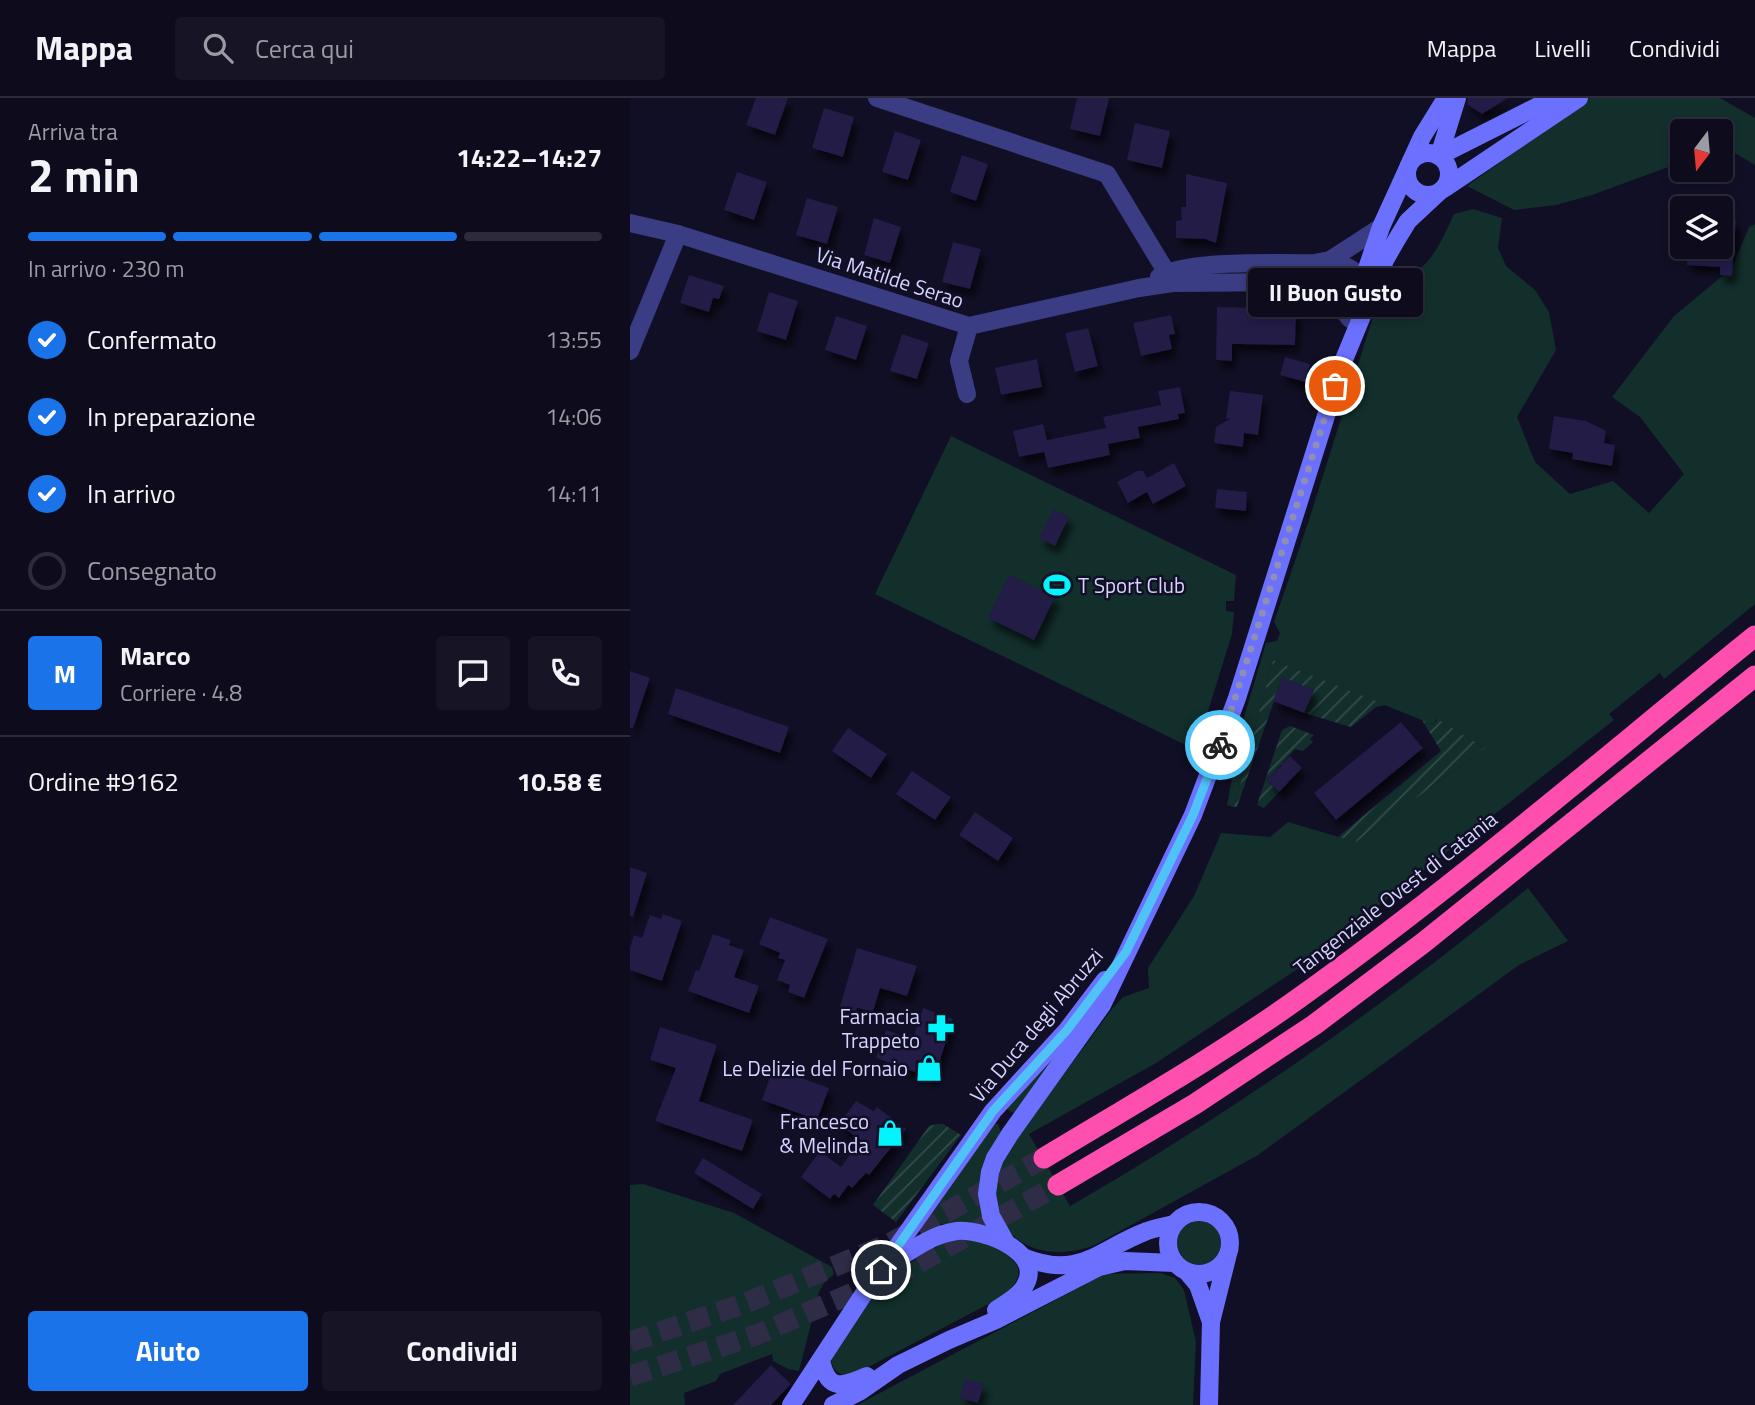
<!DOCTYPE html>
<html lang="it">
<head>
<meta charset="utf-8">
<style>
  :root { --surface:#0d0b1c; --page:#161425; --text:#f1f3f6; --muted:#9a9ba3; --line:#2d2b3b; --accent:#1a73e8 }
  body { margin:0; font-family:"Titillium Web",sans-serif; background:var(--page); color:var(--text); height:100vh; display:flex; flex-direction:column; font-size:26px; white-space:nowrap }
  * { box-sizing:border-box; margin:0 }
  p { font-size:23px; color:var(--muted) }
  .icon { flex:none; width:38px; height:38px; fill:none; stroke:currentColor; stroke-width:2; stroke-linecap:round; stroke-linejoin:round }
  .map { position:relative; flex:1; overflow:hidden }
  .side { display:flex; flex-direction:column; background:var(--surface); width:630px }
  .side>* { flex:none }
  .needle { width:46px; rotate:196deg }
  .fabs { position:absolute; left:1040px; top:21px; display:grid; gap:14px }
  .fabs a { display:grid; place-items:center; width:63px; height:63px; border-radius:7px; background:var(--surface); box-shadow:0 4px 10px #0003,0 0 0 2px var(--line); font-size:35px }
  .pin { position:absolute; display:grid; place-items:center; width:60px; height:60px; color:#fff; margin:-30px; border:4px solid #fff; border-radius:50%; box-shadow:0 2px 7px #0007 }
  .courier { position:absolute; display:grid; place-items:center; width:70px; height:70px; margin:-35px; border:5px solid #4fc3f7; border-radius:50%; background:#fff; color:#222; box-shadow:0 2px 9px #0007 }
  .bubble { position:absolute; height:49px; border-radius:7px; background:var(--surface); box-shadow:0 4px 10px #0003,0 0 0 2px var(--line); font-size:23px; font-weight:700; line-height:49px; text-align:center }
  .headline em { font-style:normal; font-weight:700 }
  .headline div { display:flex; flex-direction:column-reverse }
  .headline { display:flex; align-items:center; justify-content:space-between; height:119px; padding:0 28px }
  h1 { font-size:46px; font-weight:700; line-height:52px }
  .bar { display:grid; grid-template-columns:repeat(4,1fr); gap:10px 7px; align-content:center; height:84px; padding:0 28px }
  .bar i { height:9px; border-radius:5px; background:var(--line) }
  .bar .current { background:var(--accent) }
  .bar p { grid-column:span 4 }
  .line { display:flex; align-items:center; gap:18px; padding:0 28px; border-top:2px solid var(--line) }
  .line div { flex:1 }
  .round { display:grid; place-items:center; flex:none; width:74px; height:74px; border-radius:7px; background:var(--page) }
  ol { padding:0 28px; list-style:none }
  li { display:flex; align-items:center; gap:21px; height:77px }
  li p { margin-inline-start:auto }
  li .icon { padding:7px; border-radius:50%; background:var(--accent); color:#fff; stroke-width:4 }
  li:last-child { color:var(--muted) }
  li i { width:38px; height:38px; border:4px solid var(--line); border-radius:50% }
  .button { display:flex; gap:14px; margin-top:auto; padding:14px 28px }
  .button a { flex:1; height:80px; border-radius:7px; background:var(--accent); color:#fff; font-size:28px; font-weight:700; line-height:80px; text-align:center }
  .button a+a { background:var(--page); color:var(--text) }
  header { display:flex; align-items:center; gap:42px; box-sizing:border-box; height:98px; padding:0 35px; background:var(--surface); border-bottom:2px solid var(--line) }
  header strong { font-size:33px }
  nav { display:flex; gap:38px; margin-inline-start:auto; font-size:24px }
  .search { width:490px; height:63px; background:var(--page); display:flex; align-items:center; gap:18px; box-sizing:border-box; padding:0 24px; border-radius:7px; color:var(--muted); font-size:26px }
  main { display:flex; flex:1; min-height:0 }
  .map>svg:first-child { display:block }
  .grass { fill:#122f2c }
  .garden { fill:url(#garden-furrows) }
  .building { fill:#211b46; filter:url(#shadow) }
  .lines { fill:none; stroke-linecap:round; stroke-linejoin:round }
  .motorway-tunnel { stroke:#2e2c46; stroke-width:21; stroke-dasharray:21 10; stroke-linecap:butt }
  .minor { stroke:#3a3c84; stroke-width:18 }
  .secondary { stroke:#6b71fe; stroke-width:18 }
  .motorway { stroke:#fe4fae; stroke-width:21 }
  .done { stroke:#908eb3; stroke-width:7; stroke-dasharray:0 12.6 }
  .route { stroke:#4fc3f7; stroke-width:9 }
  .labels { text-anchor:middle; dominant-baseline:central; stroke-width:5; stroke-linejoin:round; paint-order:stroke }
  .street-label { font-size:21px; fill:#d5d3ff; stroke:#110f25 }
  .poi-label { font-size:21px; fill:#d5d3ff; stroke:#110f25; text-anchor:end }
</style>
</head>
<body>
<header>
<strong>Mappa</strong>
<div class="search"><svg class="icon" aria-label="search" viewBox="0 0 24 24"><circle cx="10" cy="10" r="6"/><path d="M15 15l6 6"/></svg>Cerca qui</div>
<nav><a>Mappa</a><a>Livelli</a><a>Condividi</a></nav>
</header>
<main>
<section class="side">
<div class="headline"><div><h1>2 min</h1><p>Arriva tra</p></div><em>14:22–14:27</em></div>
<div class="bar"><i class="current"></i><i class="current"></i><i class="current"></i><i></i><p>In arrivo · 230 m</p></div>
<ol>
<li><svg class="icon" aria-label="check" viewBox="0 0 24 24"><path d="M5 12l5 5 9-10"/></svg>Confermato<p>13:55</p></li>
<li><svg class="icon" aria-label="check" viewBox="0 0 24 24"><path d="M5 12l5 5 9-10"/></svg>In preparazione<p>14:06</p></li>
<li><svg class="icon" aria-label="check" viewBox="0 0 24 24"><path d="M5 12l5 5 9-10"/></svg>In arrivo<p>14:11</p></li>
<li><i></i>Consegnato</li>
</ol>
<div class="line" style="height:126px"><b class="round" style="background:var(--accent);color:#fff">M</b><div><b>Marco</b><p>Corriere · 4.8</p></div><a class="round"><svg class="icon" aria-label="chat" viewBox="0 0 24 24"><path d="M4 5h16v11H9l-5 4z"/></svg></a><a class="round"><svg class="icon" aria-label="phone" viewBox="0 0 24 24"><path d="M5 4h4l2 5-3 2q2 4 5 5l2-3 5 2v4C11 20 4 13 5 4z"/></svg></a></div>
<div class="line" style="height:91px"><div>Ordine #9162</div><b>10.58 €</b></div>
<div class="button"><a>Aiuto</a><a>Condividi</a></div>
</section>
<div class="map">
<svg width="1125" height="1307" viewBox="0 0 1125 1307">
  <defs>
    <pattern id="garden-furrows" width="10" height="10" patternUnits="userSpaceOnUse" patternTransform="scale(1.75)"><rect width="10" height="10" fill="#122f2c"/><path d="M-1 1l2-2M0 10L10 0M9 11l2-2" fill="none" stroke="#344c4c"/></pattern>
    <filter id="shadow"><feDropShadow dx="4.5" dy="8" stdDeviation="3.5" flood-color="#0009"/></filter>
  </defs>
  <rect width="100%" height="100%" fill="#110f25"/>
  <g class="grass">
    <path d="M960 0H1090L1125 20V67L1095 49 1090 50V33H1052V64L962 97 926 107 884 112 837 88Z"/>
    <path d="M843 111 872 120 868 150 876 168 905 192 919 214 926 252 887 319 905 364 940 396 983 383 1019 415 1054 376 1010 319 982 299 1044 218 1102 170 1119 129 1125 126V506L1034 581 1030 575 979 616 984 622 675 866 526 965 399 1036 440 1108C602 1015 754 908 898 790L938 843 889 867 628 1057 465 1147C419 1165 365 1149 366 1092 366 1079 371 1067 376 1055L482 911 493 899 519 890 518 870 564 798 591 735 640 739 658 724 726 744 855 650 806 621 804 627 643 562 604 709 597 707 612 626 636 545 647 543 650 535 644 524 679 422 756 178C764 177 776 178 783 175 804 164 815 135 824 116Z"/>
    <path d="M321 338 606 477 604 503H596V513L604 514 602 536 566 652 245 496Z"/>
    <path d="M441 936 386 1015 381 1014 376 1010Z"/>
    <path d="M362 1026H368L371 1034 354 1126 349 1128 295 1125Z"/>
    <path d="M13 1086 104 1115 202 1169 204 1176 194 1185 189 1194 169 1273 158 1271 143 1263 142 1256 90 1276 86 1283 54 1295 55 1307H0V1087Z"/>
    <circle cx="569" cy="1145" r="22"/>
    <path d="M339 1140C370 1150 412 1166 372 1199L223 1277C209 1279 202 1273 201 1259L249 1183 317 1143Z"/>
    <path d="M530 1175 545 1180 554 1192 566 1244 563 1307H227L475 1176Z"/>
  </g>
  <g class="garden">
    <path d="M643 562 756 607 746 609 721 629 674 615 683 592 652 580 607 709H604Z"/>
    <path d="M807 621 855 650 726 744 708 739 811 653 792 622 804 627Z"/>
    <path d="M660 628 684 637 680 641 683 644 673 653 665 651 637 682 649 694 634 710 627 707 652 632Z"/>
    <path d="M307 1026H313L331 1037 266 1124 243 1107 299 1028Z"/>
  </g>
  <g class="building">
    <path d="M126 0H158L145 37 116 27Z"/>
    <path d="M447 0H479L470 38 440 31Z"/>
    <path d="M838 0H878L852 16 837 6Z"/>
    <path d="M194 10 224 19 213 59 182 50Z"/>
    <path d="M505 25 540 33 532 70 497 62Z"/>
    <path d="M265 33 291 42 278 82 252 74Z"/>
    <path d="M332 57 358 66 346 103 320 94Z"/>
    <path d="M107 74 137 84 124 122 94 112Z"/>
    <path d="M556 76 597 85 586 145 575 141 546 140V123L552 122 551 109H556Z"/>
    <path d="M177 100 208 109 197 146 166 137Z"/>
    <path d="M244 120 271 129 260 165 234 157Z"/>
    <path d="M1090 120 1106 121 1102 178 1090 177V169L1057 167 1058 149H1090Z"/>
    <path d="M323 144 351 151 340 191 312 184Z"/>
    <path d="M59 177 94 188 89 201 83 200 79 214 50 205Z"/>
    <path d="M139 194 168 203 156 242 127 233Z"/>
    <path d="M587 209 666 211 665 247 602 246V263L586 262Z"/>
    <path d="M541 217 545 236 539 237 542 251 511 258 503 225Z"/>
    <path d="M206 218 237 228 226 262 195 252Z"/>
    <path d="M458 230 468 268 445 274 435 235Z"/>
    <path d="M272 236 299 245 287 281 260 273Z"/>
    <path d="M655 259 680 266 675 284 650 277Z"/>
    <path d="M407 261 412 289 371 297 365 270Z"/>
    <path d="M550 289 555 315 548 316 549 321 508 329 510 340 478 346 480 357 418 370 414 354 389 359 383 333 413 326 417 342 476 330 473 319 531 307 528 293Z"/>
    <path d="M600 293 633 297 628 337 614 335 613 349 584 345 586 329 601 320 596 321Z"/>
    <path d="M924 318 956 323 976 333 974 345 985 347 982 368 942 361 943 355 919 351Z"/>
    <path d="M544 365 556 388 523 406 517 394 498 405 487 384 507 373H513L517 380Z"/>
    <path d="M587 391 617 394 616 413 585 410Z"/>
    <path d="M424 411 439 419 425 448 409 440Z"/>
    <path d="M379 477 425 499 404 542 358 520Z"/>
    <path d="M0 573 20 580 3 630H0Z"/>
    <path d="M652 579 684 592 674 615 643 603Z"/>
    <path d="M46 590 159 629 150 655 38 616Z"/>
    <path d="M771 624 793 650 706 722 684 695Z"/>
    <path d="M218 630 257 656 241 680 202 653Z"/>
    <path d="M660 658 672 670 649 694 637 682Z"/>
    <path d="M282 673 321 699 305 722 266 696Z"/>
    <path d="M345 714 383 740 368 763 329 737Z"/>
    <path d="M0 769 17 775 3 819 0 818Z"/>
    <path d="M33 816 52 823 32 883 0 872V850L4 837 12 840 20 817 31 821Z"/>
    <path d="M140 819 198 841 174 900 158 894 160 887 147 882 155 862 148 860 150 855 129 846Z"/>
    <path d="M83 836 101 842 99 847 114 852 104 879 129 888 119 915 58 893 66 872 69 873Z"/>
    <path d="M227 850 287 868 277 898 250 890 243 914 227 910 225 916 209 912Z"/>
    <path d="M293 910 323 921 304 981 246 960 256 932 278 940 280 936 284 937Z"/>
    <path d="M30 929 87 947 69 1003 123 1022 112 1053 25 1023 46 970 20 962Z"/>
    <path d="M143 970 199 990 187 1022 132 1002Z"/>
    <path d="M226 1003 244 1013 247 1009 276 1031 239 1077 236 1075 222 1090 218 1087 209 1100 204 1096 200 1101 171 1079 190 1053 211 1069 230 1042 209 1026Z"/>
    <path d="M73 1060 132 1096 123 1111 64 1075Z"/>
    <path d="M141 1267 161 1286 141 1307H103Z"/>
    <path d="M335 1281 354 1286 348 1305 330 1300Z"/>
  </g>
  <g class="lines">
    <g class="motorway-tunnel">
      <path d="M0 1244 113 1206 261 1145 414 1060"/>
      <path d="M0 1278 126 1237 276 1172 428 1087"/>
    </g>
    <g class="minor">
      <path d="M247 0 477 76 543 185"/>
      <path d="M0 125 48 136 339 228 509 190 543 185 676 184 701 197 720 221"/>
      <path d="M700 162C722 170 727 171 735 193"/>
      <path d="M529 179C559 161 646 166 684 165L700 162 751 129"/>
      <path d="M689 188C708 191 727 189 743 180"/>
      <path d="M0 253 48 136"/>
      <path d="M337 296 329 263 339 228"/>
    </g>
    <g class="secondary">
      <circle cx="798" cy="76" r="21"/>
      <path d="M809 58 924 0"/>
      <path d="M809 58 827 0"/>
      <path d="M781 63 792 39 816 0"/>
      <path d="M815 90 949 0"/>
      <path d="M724 209 751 129 777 72"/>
      <circle cx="569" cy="1145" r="31"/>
      <path d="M375 1143 361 1118 357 1096 360 1074 365 1060 380 1036 472 907 563 717 607 600 713 264 755 162 767 141 778 123 808 95"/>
      <path d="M393 1159C451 1182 467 1152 517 1133 526 1130 535 1128 544 1126"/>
      <path d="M260 1166C280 1153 302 1136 327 1133 354 1131 420 1155 392 1192 386 1200 375 1206 366 1212"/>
      <path d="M558 1175 568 1187 581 1224"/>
      <path d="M191 1262C198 1295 214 1288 237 1278"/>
      <path d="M161 1307 233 1197 363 1013 437 932 475 882"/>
      <path d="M203 1307 229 1294 268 1267 319 1242 366 1222 469 1169 495 1163 545 1165"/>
      <path d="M579 1307 581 1224 597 1160"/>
    </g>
    <g class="motorway">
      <path d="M414 1060C500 1008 588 958 669 900 827 787 974 660 1125 538"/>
      <path d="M428 1087 565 1006 684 927 793 845 1125 578"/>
    </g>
  </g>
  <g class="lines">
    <path class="done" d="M590 647 705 288"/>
    <path class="route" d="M251 1172 363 1013 437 932 496 854 563 717 590 647"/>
  </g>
  <defs>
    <symbol id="stadium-bare" viewBox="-9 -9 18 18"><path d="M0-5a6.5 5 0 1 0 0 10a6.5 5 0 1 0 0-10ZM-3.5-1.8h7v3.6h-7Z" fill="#02f4fc" stroke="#110f25" stroke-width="2.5" paint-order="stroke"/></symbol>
    <symbol id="pharmacy-bare" viewBox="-9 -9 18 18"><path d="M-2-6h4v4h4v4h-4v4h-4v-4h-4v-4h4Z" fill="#02f4fc" stroke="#110f25" stroke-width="2.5" paint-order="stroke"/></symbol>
    <symbol id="shop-bare" viewBox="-9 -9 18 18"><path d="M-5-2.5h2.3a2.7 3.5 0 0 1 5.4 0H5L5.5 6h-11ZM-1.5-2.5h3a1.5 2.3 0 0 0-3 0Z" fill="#02f4fc" stroke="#110f25" stroke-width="2.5" paint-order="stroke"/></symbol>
  </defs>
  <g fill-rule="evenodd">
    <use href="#stadium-bare" x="408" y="468" width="38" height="38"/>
    <use href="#pharmacy-bare" x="292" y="911" width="38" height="38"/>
    <use href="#shop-bare" x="280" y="951" width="38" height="38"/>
    <use href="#shop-bare" x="241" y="1016" width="38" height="38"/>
  </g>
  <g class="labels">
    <g class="street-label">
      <text transform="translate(260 179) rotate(18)">Via Matilde Serao</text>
      <text transform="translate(765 795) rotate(-38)">Tangenziale Ovest di Catania</text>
      <text transform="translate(406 927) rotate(-50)">Via Duca degli Abruzzi</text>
    </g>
    <g class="poi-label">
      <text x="448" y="487" text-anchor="start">T Sport Club</text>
      <text x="290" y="918">Farmacia<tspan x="290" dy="24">Trappeto</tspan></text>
      <text x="278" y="970">Le Delizie del Fornaio</text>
      <text x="239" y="1023">Francesco<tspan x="239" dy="24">&amp; Melinda</tspan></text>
    </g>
  </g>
</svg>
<div class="fabs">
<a><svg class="needle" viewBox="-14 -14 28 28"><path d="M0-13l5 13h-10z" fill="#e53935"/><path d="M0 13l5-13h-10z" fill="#9a9ba3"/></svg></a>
<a><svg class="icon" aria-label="layers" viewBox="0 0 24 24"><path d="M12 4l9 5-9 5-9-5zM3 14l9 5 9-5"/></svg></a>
</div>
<div class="pin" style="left:705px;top:288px;background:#ea580c"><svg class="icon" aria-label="bag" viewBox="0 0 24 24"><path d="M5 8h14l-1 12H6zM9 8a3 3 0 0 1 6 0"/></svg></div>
<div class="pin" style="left:251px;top:1172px;background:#1f2937"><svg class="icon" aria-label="home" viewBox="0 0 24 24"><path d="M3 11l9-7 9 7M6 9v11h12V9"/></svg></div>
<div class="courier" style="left:590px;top:647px"><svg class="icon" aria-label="bike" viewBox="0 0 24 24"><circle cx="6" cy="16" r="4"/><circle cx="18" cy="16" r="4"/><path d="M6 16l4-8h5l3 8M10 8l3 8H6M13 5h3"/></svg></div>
<div class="bubble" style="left:618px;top:170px;width:175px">Il Buon Gusto</div>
</div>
</main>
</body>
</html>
